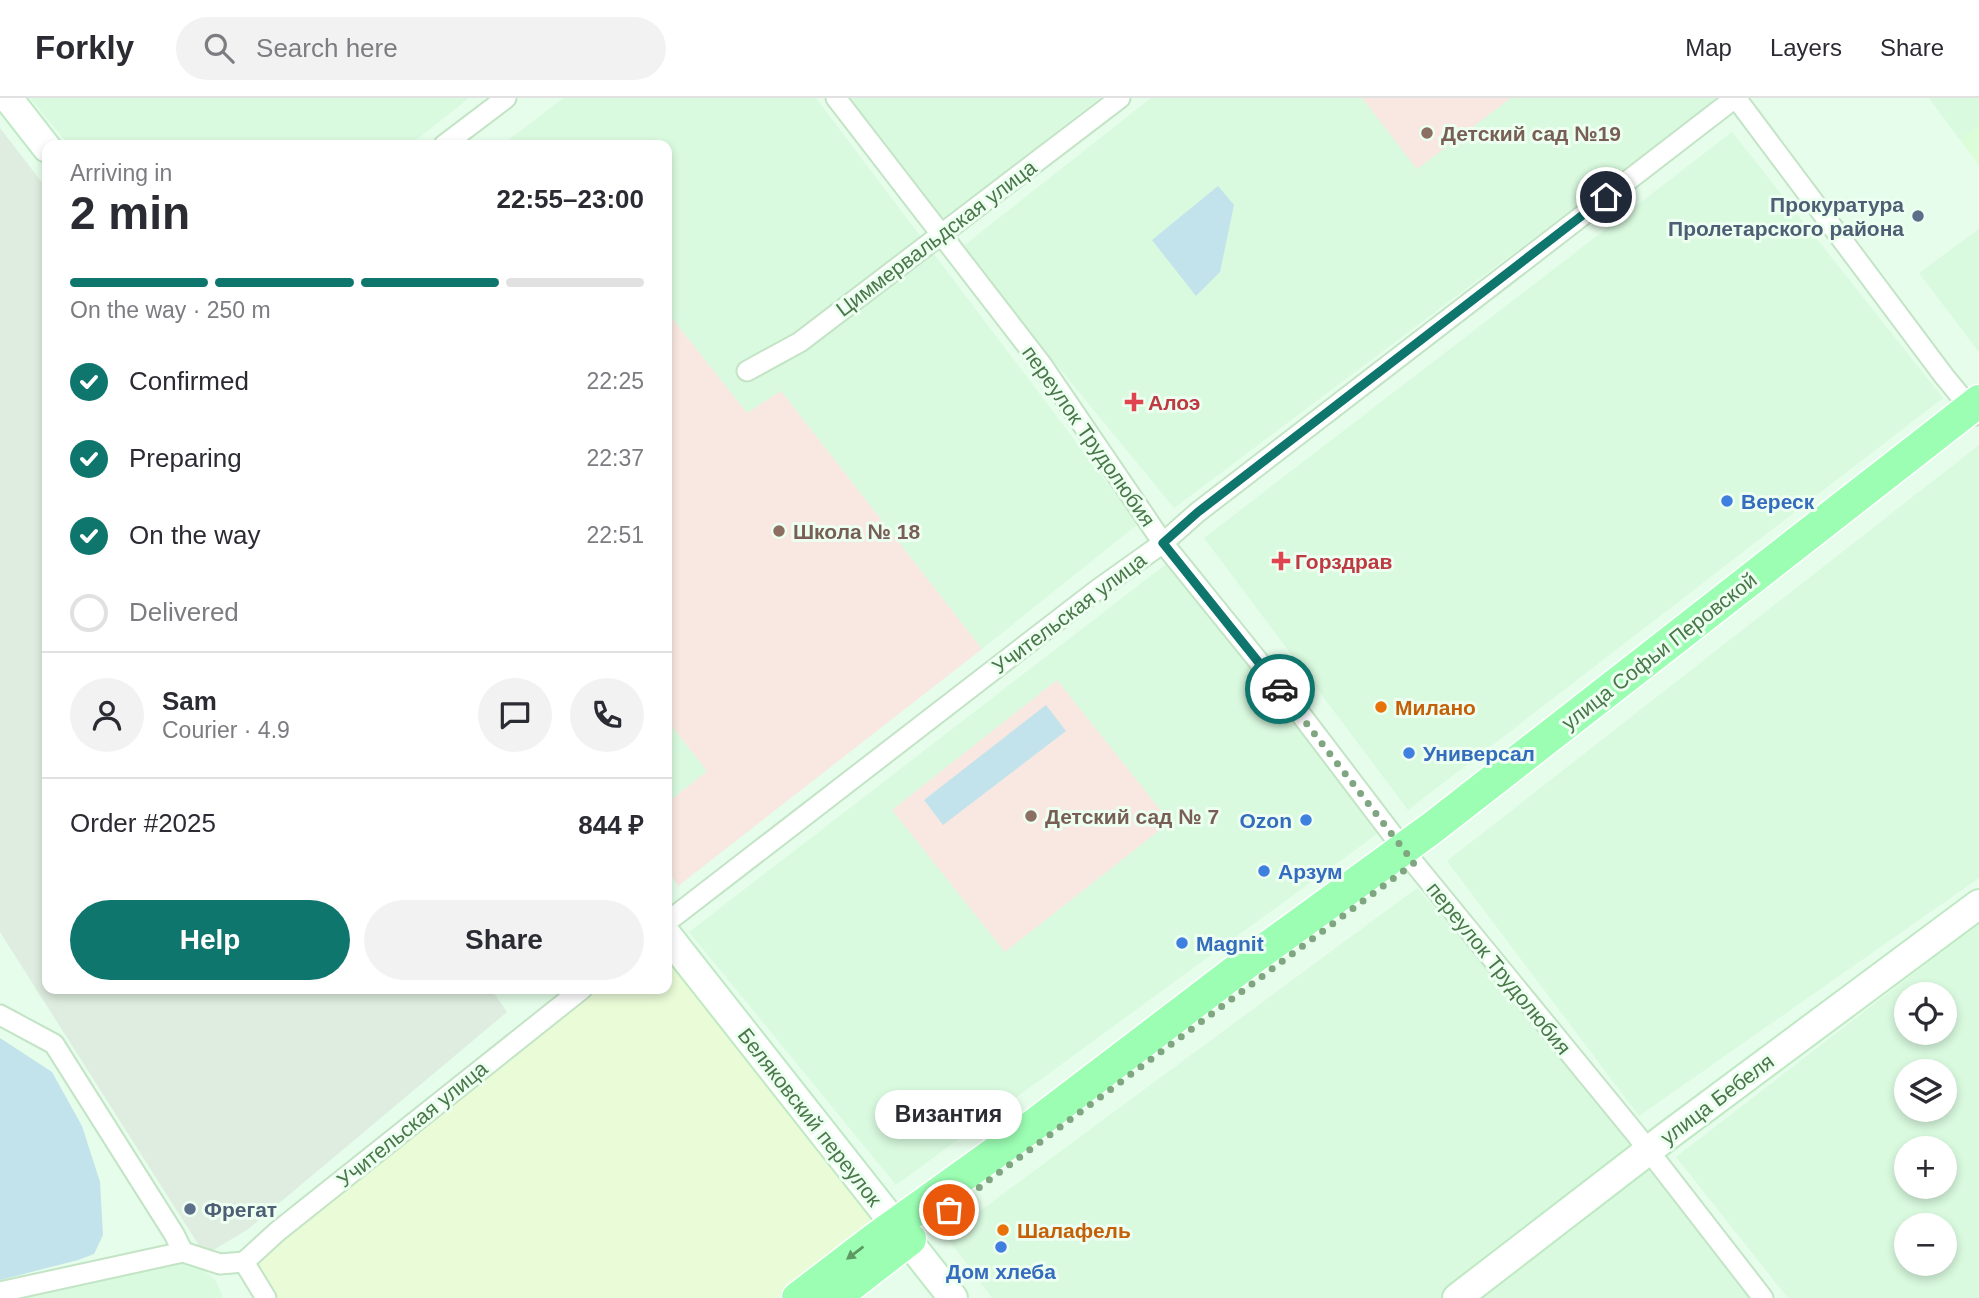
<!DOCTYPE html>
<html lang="en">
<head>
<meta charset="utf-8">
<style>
  :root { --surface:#fff; --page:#f2f2f3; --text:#2b2b33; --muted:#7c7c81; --line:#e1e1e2; --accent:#0f766e }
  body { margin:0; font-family:Helvetica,sans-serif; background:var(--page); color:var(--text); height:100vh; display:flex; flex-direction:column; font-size:26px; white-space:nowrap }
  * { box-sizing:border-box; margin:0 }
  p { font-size:23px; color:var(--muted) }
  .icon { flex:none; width:38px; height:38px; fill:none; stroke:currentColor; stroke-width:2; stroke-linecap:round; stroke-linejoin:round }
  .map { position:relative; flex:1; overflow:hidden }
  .side { position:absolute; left:42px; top:42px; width:630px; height:854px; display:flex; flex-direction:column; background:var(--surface); border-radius:14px; box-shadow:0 4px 10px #0003 }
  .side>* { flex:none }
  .controls { position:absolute; left:1894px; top:884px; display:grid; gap:14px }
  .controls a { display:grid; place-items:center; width:63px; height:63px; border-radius:50%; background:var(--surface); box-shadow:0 4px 10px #0003; font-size:35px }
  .pin { position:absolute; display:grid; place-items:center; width:60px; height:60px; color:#fff; margin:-30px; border:4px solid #fff; border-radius:50%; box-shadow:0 2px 7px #0007 }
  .courier { position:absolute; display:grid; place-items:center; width:70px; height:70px; margin:-35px; border:5px solid #0f766e; border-radius:50%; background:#fff; color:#222; box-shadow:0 2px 9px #0007 }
  .bubble { position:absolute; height:49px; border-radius:24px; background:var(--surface); box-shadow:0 4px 10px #0003; font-size:23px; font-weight:800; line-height:49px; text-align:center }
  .overview em { font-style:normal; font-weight:800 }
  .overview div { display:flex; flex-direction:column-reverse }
  .overview { display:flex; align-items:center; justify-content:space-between; height:119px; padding:0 28px }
  h1 { font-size:46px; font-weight:800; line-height:52px }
  .bar { display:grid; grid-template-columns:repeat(4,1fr); gap:10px 7px; align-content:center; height:84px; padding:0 28px }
  .bar i { height:9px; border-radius:5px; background:var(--line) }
  .bar .current { background:var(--accent) }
  .bar p { grid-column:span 4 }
  .line { display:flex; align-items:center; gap:18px; padding:0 28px; border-top:2px solid var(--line) }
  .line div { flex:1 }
  .round { display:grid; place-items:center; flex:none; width:74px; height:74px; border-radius:37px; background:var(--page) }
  ol { padding:0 28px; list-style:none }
  li { display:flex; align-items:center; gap:21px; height:77px }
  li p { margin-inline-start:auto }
  li .icon { padding:7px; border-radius:50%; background:var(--accent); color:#fff; stroke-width:4 }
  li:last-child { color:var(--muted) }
  li i { width:38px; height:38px; border:4px solid var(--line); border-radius:50% }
  .action { display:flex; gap:14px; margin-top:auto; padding:14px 28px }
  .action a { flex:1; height:80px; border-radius:42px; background:var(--accent); color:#fff; font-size:28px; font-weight:800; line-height:80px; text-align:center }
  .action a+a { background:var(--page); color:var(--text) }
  header { display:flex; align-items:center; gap:42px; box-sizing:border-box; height:98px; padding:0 35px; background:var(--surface); border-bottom:2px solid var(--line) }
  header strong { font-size:33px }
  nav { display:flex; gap:38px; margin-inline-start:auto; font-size:24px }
  .search { width:490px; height:63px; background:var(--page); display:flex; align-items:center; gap:18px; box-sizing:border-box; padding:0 24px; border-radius:38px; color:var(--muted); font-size:26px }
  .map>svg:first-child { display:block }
  .residential { fill:#d9fadf; fill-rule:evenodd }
  .commercial { fill:#dbfed8 }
  .industrial { fill:#dfede0 }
  .education { fill:#f9e7e1 }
  .medical { fill:#e9fbd7 }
  .green { fill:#c2e3eb }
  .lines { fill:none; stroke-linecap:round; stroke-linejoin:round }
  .street-casing { stroke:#c3e4c5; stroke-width:23 }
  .secondary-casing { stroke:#bfe9c3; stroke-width:32 }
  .primary-casing { stroke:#fff; stroke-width:35 }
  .street { stroke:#fff; stroke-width:19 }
  .secondary { stroke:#fff; stroke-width:28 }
  .primary { stroke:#9bfeb3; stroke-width:32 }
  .oneway { fill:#5e9964 }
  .done { stroke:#80a681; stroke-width:7; stroke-dasharray:0 12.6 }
  .route { stroke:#0f766e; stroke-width:9 }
  .education-dot { fill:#8d6e63; stroke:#ecfff0; stroke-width:2.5 }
  .service-dot { fill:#5c6f8a; stroke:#ecfff0; stroke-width:2.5 }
  .health-dot { fill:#e0444e; stroke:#ecfff0; stroke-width:2.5 }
  .shop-dot { fill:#3f7fe0; stroke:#ecfff0; stroke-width:2.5 }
  .food-dot { fill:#e8710a; stroke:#ecfff0; stroke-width:2.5 }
  .labels { text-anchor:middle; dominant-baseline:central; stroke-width:6; stroke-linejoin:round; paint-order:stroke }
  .education-label { font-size:21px; font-weight:bold; fill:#785e54; stroke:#ecfff0; text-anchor:start }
  .service-label { font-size:21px; font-weight:bold; fill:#4e5e75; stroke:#ecfff0; text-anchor:end }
  .street-label { font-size:21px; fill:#4a7749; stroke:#ecfff0 }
  .health-label { font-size:21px; font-weight:bold; fill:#be3a42; stroke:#ecfff0; text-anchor:start }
  .shop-label { font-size:21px; font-weight:bold; fill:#366cbe; stroke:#ecfff0; text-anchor:start }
  .food-label { font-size:21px; font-weight:bold; fill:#c56008; stroke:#ecfff0; text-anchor:start }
</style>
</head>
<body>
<header>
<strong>Forkly</strong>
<div class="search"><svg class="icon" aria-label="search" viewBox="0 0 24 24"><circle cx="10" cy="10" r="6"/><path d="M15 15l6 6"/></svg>Search here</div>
<nav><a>Map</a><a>Layers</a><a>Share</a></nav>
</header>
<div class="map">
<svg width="1979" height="1200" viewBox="0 0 1979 1200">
  <rect width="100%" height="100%" fill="#e5fdea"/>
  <g class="residential">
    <path d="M30 0H469L410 47H69Z"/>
    <path d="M563 0H816L1138 426 982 551 781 293 747 316 667 214V47H502Z"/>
    <path d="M846 0H1100L940 124Z"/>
    <path d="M1151 0H1720L1174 410 961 150Z"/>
    <path d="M1929 0H1979V28L1960 42Z"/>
    <path d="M1732 34 1943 300 1408 712 1204 440Z"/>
    <path d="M1979 131V254L1919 175Z"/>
    <path d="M1979 347V780L1639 1018 1447 763Z"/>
    <path d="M1170 463 1381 733 896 1087 689 834Z"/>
    <path d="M667 622 707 673 667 705Z"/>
    <path d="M1417 790 1648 1052 1763 1200H992L946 1138Z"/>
    <path d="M1979 825V1200H1788L1676 1059ZM1906 896H1944V934H1906ZM1906 973H1944V1012H1906ZM1906 1050H1944V1088H1906ZM1906 1127H1944V1166H1906Z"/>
    <path d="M0 1087 28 1188 183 1154 216 1183 223 1200H0Z"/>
  </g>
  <path class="commercial" d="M1979 28V67L1960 42Z"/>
  <path class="industrial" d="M0 30 47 91V891H491L507 914 247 1132 205 1157 0 834Z"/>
  <g class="education">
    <path d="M1362 0H1511L1417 71Z"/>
    <path d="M667 214 747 315 781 293 982 551 678 788 667 771V705L707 673 667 622Z"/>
    <path d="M1057 582 1170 724 1005 854 892 712Z"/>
  </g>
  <path class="medical" d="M667 837 886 1116 776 1200H269L244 1164 582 891H667Z"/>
  <g class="green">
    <path d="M1218 88 1234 107 1220 174 1196 198 1152 142Z"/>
    <path d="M1046 607 1066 633 943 727 924 702Z"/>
    <path d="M0 940 52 974 82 1028 100 1084 103 1137 94 1156 78 1162 0 1182Z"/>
  </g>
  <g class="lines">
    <defs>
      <g id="street">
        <path d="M836 0 1042 267 1163 445 1293 606 1414 765 1635 1035 1763 1200"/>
        <path d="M1736 0 1944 278 1976 317"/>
        <path d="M444 47 506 0"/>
        <path d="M747 273 800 244 1120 0"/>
        <path d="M667 824 1097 492 1163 445 1198 414 1735 0"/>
        <path d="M0 917 54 946 174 1136 183 1154"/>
        <path d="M244 1164 278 1133 582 891"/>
        <path d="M244 1164 266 1200"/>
        <path d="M0 1194 183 1154 220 1166 244 1164"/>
      </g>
      <g id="secondary">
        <path d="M8 0 47 50"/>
        <path d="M667 837 953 1200"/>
        <path d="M1457 1200 1666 1039 1979 806"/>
      </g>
      <g id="primary">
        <path d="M798 1200 875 1141 1038 1024 1253 860 1432 730 1979 303"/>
        <path d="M834 1200 910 1141"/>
      </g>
    </defs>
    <use href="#street" class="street-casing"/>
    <use href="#secondary" class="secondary-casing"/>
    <use href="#primary" class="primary-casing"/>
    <use href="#street" class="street"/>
    <use href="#secondary" class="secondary"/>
    <use href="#primary" class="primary"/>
  </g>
  <defs><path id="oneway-solid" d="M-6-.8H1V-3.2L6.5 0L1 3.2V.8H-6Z" transform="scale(1.75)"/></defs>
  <use class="oneway" href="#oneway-solid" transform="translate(855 1155) rotate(143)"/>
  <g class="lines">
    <path class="done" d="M949 1112 1414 765 1280 591"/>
    <path class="route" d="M1280 591 1163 445 1198 414 1606 99"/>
  </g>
  <g class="education-dot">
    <circle cx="1427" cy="35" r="7"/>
    <circle cx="779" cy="433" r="7"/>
    <circle cx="1031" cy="718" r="7"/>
  </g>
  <g class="service-dot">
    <circle cx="1918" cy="118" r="7"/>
    <circle cx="190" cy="1111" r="7"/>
  </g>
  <g class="health-dot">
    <path d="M1130.5 293.5h7v7h7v7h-7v7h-7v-7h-7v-7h7z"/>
    <path d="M1277.5 452.5h7v7h7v7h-7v7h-7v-7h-7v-7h7z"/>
  </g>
  <g class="shop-dot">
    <circle cx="1727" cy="403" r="7"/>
    <circle cx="1409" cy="655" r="7"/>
    <circle cx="1306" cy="722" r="7"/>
    <circle cx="1264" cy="773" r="7"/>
    <circle cx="1182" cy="845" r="7"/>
    <circle cx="1001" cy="1149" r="7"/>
  </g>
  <g class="food-dot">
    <circle cx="1381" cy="609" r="7"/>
    <circle cx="1003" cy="1132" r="7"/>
  </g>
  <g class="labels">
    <g class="education-label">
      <text x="1441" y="35">Детский сад №19</text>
      <text x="793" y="433">Школа № 18</text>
      <text x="1045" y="718">Детский сад № 7</text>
    </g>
    <g class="service-label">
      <text x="1904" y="106">Прокуратура<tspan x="1904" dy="24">Пролетарского района</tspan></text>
      <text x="204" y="1111" text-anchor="start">Фрегат</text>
    </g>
    <g class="street-label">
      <text transform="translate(936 140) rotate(-37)">Циммервальдская улица</text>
      <text transform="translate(1089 338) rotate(55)">переулок Трудолюбия</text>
      <text transform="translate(1069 515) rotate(-37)">Учительская улица</text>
      <text transform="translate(1659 553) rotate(-38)">улица Софьи Перовской</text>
      <text transform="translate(1499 870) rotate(51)">переулок Трудолюбия</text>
      <text transform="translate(1717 1001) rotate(-37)">улица Бебеля</text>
      <text transform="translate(810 1019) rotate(52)">Беляковский переулок</text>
      <text transform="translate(412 1026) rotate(-39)">Учительская улица</text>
    </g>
    <g class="health-label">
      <text x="1148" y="304">Алоэ</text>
      <text x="1295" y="463">Горздрав</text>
    </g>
    <g class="shop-label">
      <text x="1741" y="403">Вереск</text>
      <text x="1423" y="655">Универсал</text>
      <text x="1292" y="722" text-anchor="end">Ozon</text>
      <text x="1278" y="773">Арзум</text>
      <text x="1196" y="845">Magnit</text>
      <text x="1001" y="1173" text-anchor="middle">Дом хлеба</text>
    </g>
    <g class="food-label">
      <text x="1395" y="609">Милано</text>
      <text x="1017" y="1132">Шалафель</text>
    </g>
  </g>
</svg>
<div class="controls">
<a><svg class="icon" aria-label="locate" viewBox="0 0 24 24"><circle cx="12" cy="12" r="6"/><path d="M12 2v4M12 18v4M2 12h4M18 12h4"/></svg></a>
<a><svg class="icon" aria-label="layers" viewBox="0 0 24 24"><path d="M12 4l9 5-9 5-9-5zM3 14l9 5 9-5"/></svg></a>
<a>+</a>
<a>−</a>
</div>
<div class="pin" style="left:949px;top:1112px;background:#ea580c"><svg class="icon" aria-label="bag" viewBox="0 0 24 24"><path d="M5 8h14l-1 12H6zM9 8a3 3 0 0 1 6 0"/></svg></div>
<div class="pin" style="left:1606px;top:99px;background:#1f2937"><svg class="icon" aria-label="home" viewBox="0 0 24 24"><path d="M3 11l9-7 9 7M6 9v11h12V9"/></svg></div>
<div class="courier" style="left:1280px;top:591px"><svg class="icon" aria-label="car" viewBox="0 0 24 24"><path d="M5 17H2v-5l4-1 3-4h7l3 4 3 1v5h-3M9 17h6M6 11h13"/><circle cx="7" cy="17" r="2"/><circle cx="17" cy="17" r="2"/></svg></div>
<div class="bubble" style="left:875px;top:992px;width:147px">Византия</div>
<section class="side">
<div class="overview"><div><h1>2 min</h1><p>Arriving in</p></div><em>22:55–23:00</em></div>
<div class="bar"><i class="current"></i><i class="current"></i><i class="current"></i><i></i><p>On the way · 250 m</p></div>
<ol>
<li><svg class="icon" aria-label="check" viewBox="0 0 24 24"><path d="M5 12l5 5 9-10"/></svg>Confirmed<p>22:25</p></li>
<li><svg class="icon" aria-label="check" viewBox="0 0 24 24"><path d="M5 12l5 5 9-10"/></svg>Preparing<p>22:37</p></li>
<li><svg class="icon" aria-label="check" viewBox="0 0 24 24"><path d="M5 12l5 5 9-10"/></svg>On the way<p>22:51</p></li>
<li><i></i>Delivered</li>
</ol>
<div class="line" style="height:126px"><a class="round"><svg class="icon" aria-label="person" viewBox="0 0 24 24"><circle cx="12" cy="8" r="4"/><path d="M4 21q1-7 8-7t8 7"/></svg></a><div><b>Sam</b><p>Courier · 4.9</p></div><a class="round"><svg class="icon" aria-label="chat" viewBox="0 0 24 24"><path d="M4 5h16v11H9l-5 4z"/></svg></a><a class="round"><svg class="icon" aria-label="phone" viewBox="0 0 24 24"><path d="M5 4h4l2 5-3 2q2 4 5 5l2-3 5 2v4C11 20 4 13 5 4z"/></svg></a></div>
<div class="line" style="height:91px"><div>Order #2025</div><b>844 ₽</b></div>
<div class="action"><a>Help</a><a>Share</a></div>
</section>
</div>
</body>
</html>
